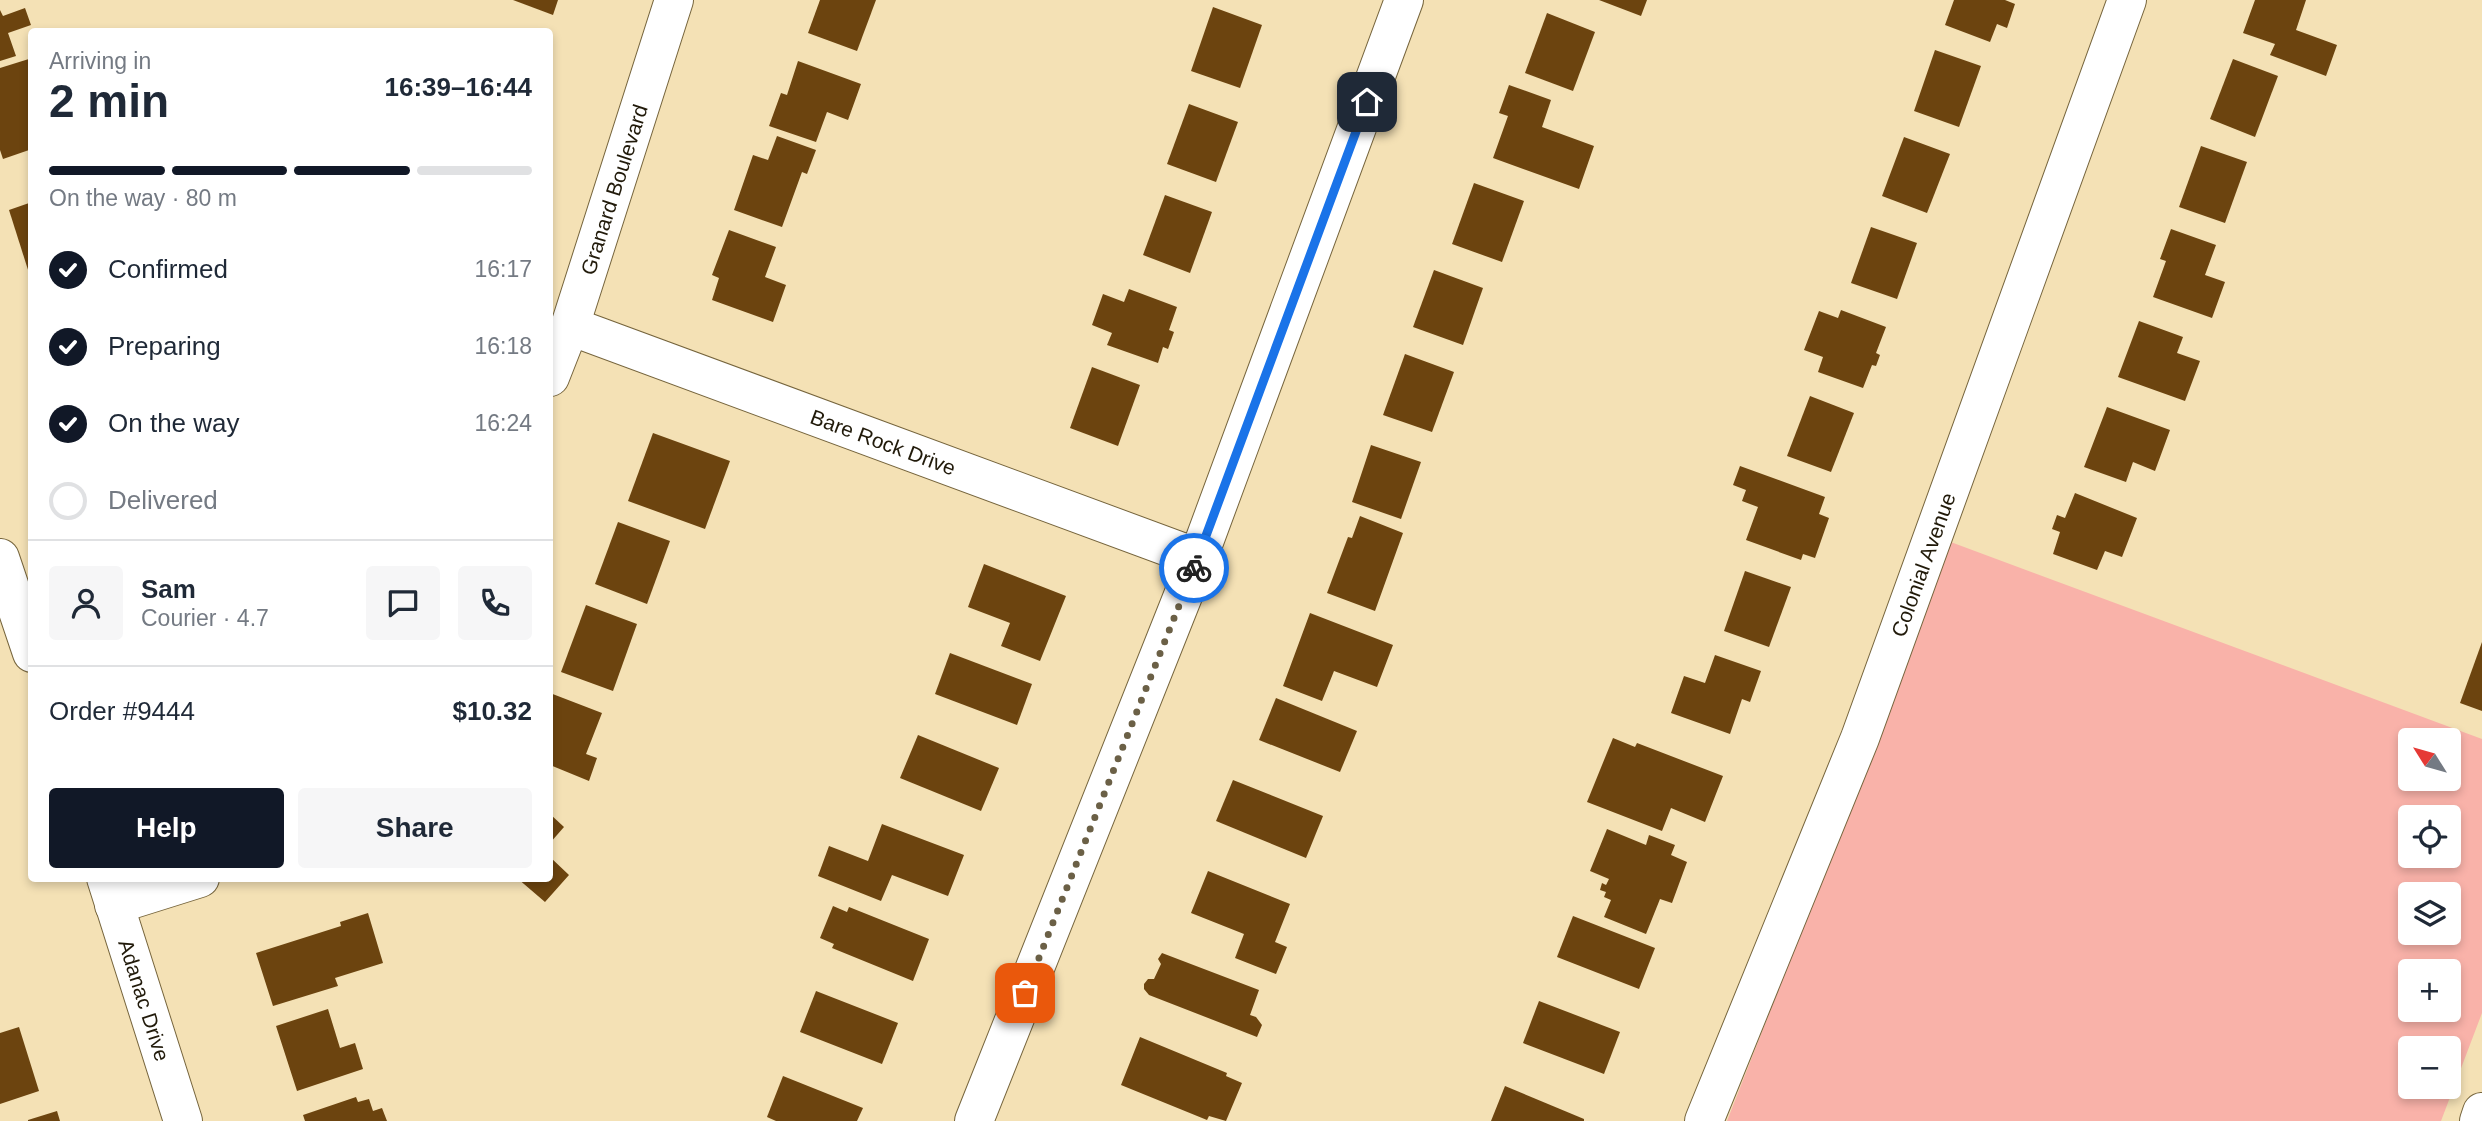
<!DOCTYPE html>
<html lang="en">
<head>
<meta charset="utf-8">
<style>
  :root { --surface:#fff; --page:#f6f6f7; --text:#1f2937; --muted:#747a83; --line:#e0e1e3; --accent:#111827 }
  body { margin:0; font-family:Arial,sans-serif; background:var(--page); color:var(--text); height:100vh; display:flex; flex-direction:column; font-size:26px; white-space:nowrap }
  * { box-sizing:border-box; margin:0 }
  p { font-size:23px; color:var(--muted) }
  .icon { flex:none; width:38px; height:38px; fill:none; stroke:currentColor; stroke-width:2; stroke-linecap:round; stroke-linejoin:round }
  .map { position:relative; flex:1; overflow:hidden }
  .drawer { position:absolute; left:28px; top:28px; width:525px; height:854px; display:flex; flex-direction:column; background:var(--surface); border-radius:7px; box-shadow:0 4px 10px #0003 }
  .drawer>* { flex:none }
  .needle { width:46px; rotate:307deg }
  .tools { position:absolute; left:2398px; top:728px; display:grid; gap:14px }
  .tools a { display:grid; place-items:center; width:63px; height:63px; border-radius:7px; background:var(--surface); box-shadow:0 4px 10px #0003; font-size:35px }
  .pin { position:absolute; display:grid; place-items:center; width:60px; height:60px; color:#fff; margin:-30px; border-radius:14px; box-shadow:0 4px 10px #0006 }
  .courier { position:absolute; display:grid; place-items:center; width:70px; height:70px; margin:-35px; border:5px solid #1a73e8; border-radius:50%; background:#fff; color:#222; box-shadow:0 2px 9px #0007 }
  .head em { font-style:normal; font-weight:700 }
  .head div { display:flex; flex-direction:column-reverse }
  .head { display:flex; align-items:center; justify-content:space-between; height:119px; padding:0 21px }
  h1 { font-size:46px; font-weight:700; line-height:52px }
  .bar { display:grid; grid-template-columns:repeat(4,1fr); gap:10px 7px; align-content:center; height:84px; padding:0 21px }
  .bar i { height:9px; border-radius:5px; background:var(--line) }
  .bar .active { background:var(--accent) }
  .bar p { grid-column:span 4 }
  .line { display:flex; align-items:center; gap:18px; padding:0 21px; border-top:2px solid var(--line) }
  .line div { flex:1 }
  .round { display:grid; place-items:center; flex:none; width:74px; height:74px; border-radius:7px; background:var(--page) }
  ol { padding:0 21px; list-style:none }
  li { display:flex; align-items:center; gap:21px; height:77px }
  li p { margin-inline-start:auto }
  li .icon { padding:7px; border-radius:50%; background:var(--accent); color:#fff; stroke-width:4 }
  li:last-child { color:var(--muted) }
  li i { width:38px; height:38px; border:4px solid var(--line); border-radius:50% }
  .button { display:flex; gap:14px; margin-top:auto; padding:14px 21px }
  .button a { flex:1; height:80px; border-radius:7px; background:var(--accent); color:#fff; font-size:28px; font-weight:700; line-height:80px; text-align:center }
  .button a+a { background:var(--page); color:var(--text) }
  .map>svg:first-child { display:block }
  .green { fill:#f9b2a9; fill-rule:evenodd }
  .building { fill:#6c440f }
  .lines { fill:none; stroke-linecap:round; stroke-linejoin:round }
  .minor-casing { stroke:#76653d; stroke-width:40 }
  .minor { stroke:#fff; stroke-width:38 }
  .done { stroke:#6b6046; stroke-width:7; stroke-dasharray:0 12.6 }
  .route { stroke:#1a73e8; stroke-width:9 }
  .labels { text-anchor:middle; dominant-baseline:central; stroke-width:7; stroke-linejoin:round; paint-order:stroke }
  .street-label { font-size:21px; fill:#211a0a; stroke:#feefcc }
</style>
</head>
<body>
<div class="map">
<svg width="2482" height="1121" viewBox="0 0 2482 1121">
  <rect width="100%" height="100%" fill="#f4e1b5"/>
  <path class="green" d="M1948 541 2482 739V1013L2441 1121H1727L1832 853ZM2410 740H2448V779H2410ZM2410 817H2448V856H2410ZM2410 894H2448V933H2410ZM2410 971H2448V1010H2410ZM2410 1048H2448V1087H2410Z"/>
  <g class="building">
    <path d="M513 0H558L553 15Z"/>
    <path d="M820 0H876L857 51 808 33Z"/>
    <path d="M1599 0H1647L1641 16Z"/>
    <path d="M1954 0H2005L2015 4 2007 28 1997 24 1990 42 1945 25Z"/>
    <path d="M2255 0H2306L2296 30 2337 45 2326 76 2270 55 2275 44 2243 33Z"/>
    <path d="M1213 7 1262 25 1240 88 1191 71Z"/>
    <path d="M25 8 31 25 8 33 16 56 0 61V10L3 16Z"/>
    <path d="M1547 13 1595 32 1573 91 1525 73Z"/>
    <path d="M1935 50 1981 66 1959 127 1914 111Z"/>
    <path d="M32 58V149L3 159 0 150V68Z"/>
    <path d="M2233 59 2278 76 2255 137 2210 119Z"/>
    <path d="M798 61 861 84 848 120 827 112 816 142 769 126 781 93 787 95Z"/>
    <path d="M1509 85 1551 100 1542 127 1594 146 1579 189 1493 158 1508 116 1499 113Z"/>
    <path d="M1189 104 1238 122 1216 182 1167 164Z"/>
    <path d="M777 136 816 150 807 174 802 172 782 227 734 210 753 155 768 160Z"/>
    <path d="M1904 137 1950 154 1927 213 1882 196Z"/>
    <path d="M2201 146 2247 162 2225 223 2179 207Z"/>
    <path d="M1474 183 1524 201 1502 262 1452 244Z"/>
    <path d="M1165 195 1212 212 1190 273 1143 255Z"/>
    <path d="M32 202V272L29 273 9 210Z"/>
    <path d="M1871 227 1917 243 1897 299 1851 283Z"/>
    <path d="M2171 229 2216 245 2205 275 2225 282 2212 318 2153 297 2166 261 2160 259Z"/>
    <path d="M729 230 776 247 765 277 786 285 773 322 712 300 719 278 712 275Z"/>
    <path d="M1434 270 1483 288 1463 345 1413 327Z"/>
    <path d="M1129 289 1177 307 1169 330 1174 332 1168 349 1163 347 1158 363 1107 345 1112 333 1092 325 1103 294 1124 302Z"/>
    <path d="M1841 310 1886 327 1876 353 1880 355 1876 366 1872 365 1863 388 1818 372 1823 357 1804 350 1819 311 1838 318Z"/>
    <path d="M2139 321 2183 337 2177 353 2200 361 2185 401 2118 377Z"/>
    <path d="M1405 354 1454 372 1432 432 1383 415Z"/>
    <path d="M1092 367 1140 385 1118 446 1070 428Z"/>
    <path d="M1810 396 1854 413 1831 472 1787 456Z"/>
    <path d="M2107 407 2170 430 2155 471 2133 462 2126 482 2084 467Z"/>
    <path d="M653 433 730 461 705 529 628 501Z"/>
    <path d="M1371 445 1421 462 1401 519 1352 502Z"/>
    <path d="M1740 466 1825 497 1819 514 1829 518 1815 558 1803 554 1801 560 1746 540 1758 507 1742 501 1746 490 1733 485Z"/>
    <path d="M2075 493 2137 518 2122 557 2105 551 2097 570 2053 554 2060 532 2052 529 2057 515 2065 518Z"/>
    <path d="M1360 516 1403 533 1375 611 1327 593 1348 537 1352 538Z"/>
    <path d="M618 522 670 541 647 604 595 584Z"/>
    <path d="M984 564 1066 596 1040 661 1001 646 1010 623 968 607Z"/>
    <path d="M1745 571 1791 587 1769 647 1724 631Z"/>
    <path d="M586 605 637 624 613 691 561 672Z"/>
    <path d="M1310 613 1393 645 1377 687 1334 671 1322 701 1283 686Z"/>
    <path d="M2482 642V711L2460 703Z"/>
    <path d="M950 653 1032 684 1017 725 935 694Z"/>
    <path d="M1715 655 1761 671 1750 702 1742 699 1730 734 1671 713 1684 676 1705 683Z"/>
    <path d="M550 693 602 713 586 754 597 758 589 781 550 765Z"/>
    <path d="M1276 698 1357 731 1340 772 1259 740Z"/>
    <path d="M918 735 999 768 981 811 900 778Z"/>
    <path d="M1613 738 1635 747 1637 743 1723 776 1705 822 1671 808 1662 831 1587 802Z"/>
    <path d="M1233 780 1323 816 1306 858 1216 821Z"/>
    <path d="M550 814 564 827 550 843Z"/>
    <path d="M882 824 964 855 948 896 892 875 881 901 818 876 829 846 868 861Z"/>
    <path d="M1607 829 1646 845 1649 835 1675 845 1671 855 1687 862 1672 903 1660 899 1646 934 1604 917 1611 900 1604 897 1606 892 1600 890 1602 883 1606 885 1609 879 1590 871Z"/>
    <path d="M550 857 569 875 545 902 517 878H550Z"/>
    <path d="M1208 871 1290 904 1275 942 1287 947 1276 974 1235 958 1244 934 1191 913Z"/>
    <path d="M833 906 847 912 849 907 929 939 913 981 832 948 834 944 820 938Z"/>
    <path d="M368 913 383 963 335 978 338 986 273 1006 256 953 341 926 340 922Z"/>
    <path d="M1573 916 1655 948 1639 989 1557 957Z"/>
    <path d="M1162 953 1259 990 1250 1015 1256 1017 1262 1025 1257 1037 1149 995 1144 989V984L1148 979H1154L1161 964 1158 959Z"/>
    <path d="M816 991 898 1023 882 1064 800 1032Z"/>
    <path d="M1539 1001 1620 1032 1604 1074 1523 1043Z"/>
    <path d="M328 1009 340 1048 355 1043 363 1069 297 1091 276 1026Z"/>
    <path d="M19 1027 39 1091 0 1104V1033Z"/>
    <path d="M1140 1037 1227 1073 1226 1076 1242 1083 1226 1121 1209 1116 1207 1120 1121 1085Z"/>
    <path d="M783 1076 863 1108 857 1121H776L767 1117Z"/>
    <path d="M1505 1086 1584 1119V1121H1491Z"/>
    <path d="M356 1097 358 1102 369 1099 373 1111 382 1108 387 1121H305L303 1115Z"/>
    <path d="M57 1111 60 1121H28V1120Z"/>
  </g>
  <g class="lines">
    <defs>
      <g id="minor">
        <path id="s1" d="M570 326 1198 558"/>
        <path id="s2" d="M550 377 570 326 674 0"/>
        <path d="M0 558 32 653"/>
        <path id="s3" d="M106 878 183 1121"/>
        <path d="M114 905 200 878"/>
        <path d="M974 1121 1198 558 1404 0"/>
        <path id="s4" d="M1704 1121 1860 738 2127 0"/>
        <path d="M2479 1121 2482 1112"/>
      </g>
    </defs>
    <use href="#minor" class="minor-casing"/>
    <use href="#minor" class="minor"/>
  </g>
  <g class="lines">
    <path class="done" d="M1025 993 1194 568"/>
    <path class="route" d="M1194 568 1367 102"/>
  </g>
  <g class="labels">
    <g class="street-label">
      <text stroke="none"><textPath href="#s2" startOffset="198">Granard Boulevard</textPath></text>
      <text stroke="none"><textPath href="#s1" startOffset="334">Bare Rock Drive</textPath></text>
      <text stroke="none"><textPath href="#s4" startOffset="598">Colonial Avenue</textPath></text>
      <text stroke="none"><textPath href="#s3" startOffset="128">Adanac Drive</textPath></text>
    </g>
  </g>
</svg>
<div class="tools">
<a><svg class="needle" viewBox="-14 -14 28 28"><path d="M0-13l5 13h-10z" fill="#e53935"/><path d="M0 13l5-13h-10z" fill="#747a83"/></svg></a>
<a><svg class="icon" aria-label="locate" viewBox="0 0 24 24"><circle cx="12" cy="12" r="6"/><path d="M12 2v4M12 18v4M2 12h4M18 12h4"/></svg></a>
<a><svg class="icon" aria-label="layers" viewBox="0 0 24 24"><path d="M12 4l9 5-9 5-9-5zM3 14l9 5 9-5"/></svg></a>
<a>+</a>
<a>−</a>
</div>
<div class="pin" style="left:1025px;top:993px;background:#ea580c"><svg class="icon" aria-label="bag" viewBox="0 0 24 24"><path d="M5 8h14l-1 12H6zM9 8a3 3 0 0 1 6 0"/></svg></div>
<div class="pin" style="left:1367px;top:102px;background:#1f2937"><svg class="icon" aria-label="home" viewBox="0 0 24 24"><path d="M3 11l9-7 9 7M6 9v11h12V9"/></svg></div>
<div class="courier" style="left:1194px;top:568px"><svg class="icon" aria-label="bike" viewBox="0 0 24 24"><circle cx="6" cy="16" r="4"/><circle cx="18" cy="16" r="4"/><path d="M6 16l4-8h5l3 8M10 8l3 8H6M13 5h3"/></svg></div>
<section class="drawer">
<div class="head"><div><h1>2 min</h1><p>Arriving in</p></div><em>16:39–16:44</em></div>
<div class="bar"><i class="active"></i><i class="active"></i><i class="active"></i><i></i><p>On the way · 80 m</p></div>
<ol>
<li><svg class="icon" aria-label="check" viewBox="0 0 24 24"><path d="M5 12l5 5 9-10"/></svg>Confirmed<p>16:17</p></li>
<li><svg class="icon" aria-label="check" viewBox="0 0 24 24"><path d="M5 12l5 5 9-10"/></svg>Preparing<p>16:18</p></li>
<li><svg class="icon" aria-label="check" viewBox="0 0 24 24"><path d="M5 12l5 5 9-10"/></svg>On the way<p>16:24</p></li>
<li><i></i>Delivered</li>
</ol>
<div class="line" style="height:126px"><a class="round"><svg class="icon" aria-label="person" viewBox="0 0 24 24"><circle cx="12" cy="8" r="4"/><path d="M4 21q1-7 8-7t8 7"/></svg></a><div><b>Sam</b><p>Courier · 4.7</p></div><a class="round"><svg class="icon" aria-label="chat" viewBox="0 0 24 24"><path d="M4 5h16v11H9l-5 4z"/></svg></a><a class="round"><svg class="icon" aria-label="phone" viewBox="0 0 24 24"><path d="M5 4h4l2 5-3 2q2 4 5 5l2-3 5 2v4C11 20 4 13 5 4z"/></svg></a></div>
<div class="line" style="height:91px"><div>Order #9444</div><b>$10.32</b></div>
<div class="button"><a>Help</a><a>Share</a></div>
</section>
</div>
</body>
</html>
